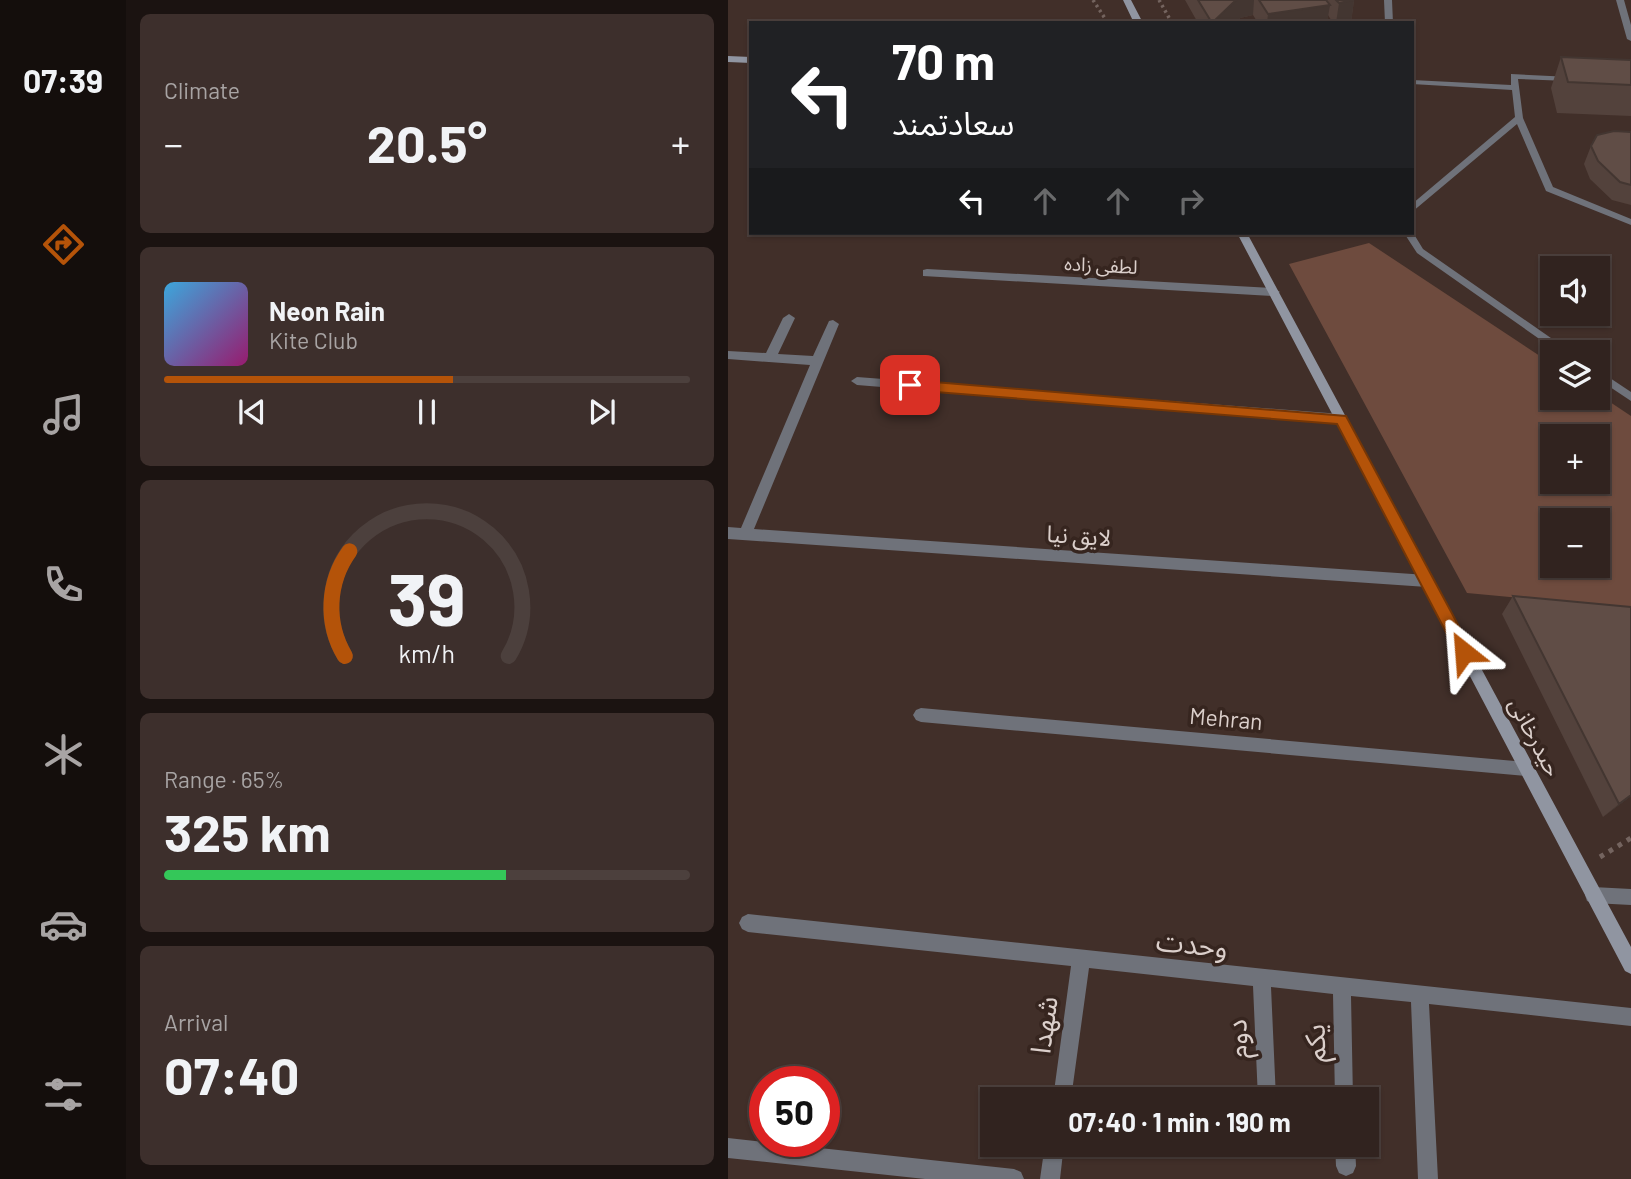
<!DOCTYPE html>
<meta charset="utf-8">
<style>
body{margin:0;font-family:Barlow,"Noto Sans Arabic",sans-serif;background:#3d2f2c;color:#f1f3f6;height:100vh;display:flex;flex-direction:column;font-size:26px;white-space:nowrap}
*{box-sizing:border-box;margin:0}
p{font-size:23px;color:#a8a4a4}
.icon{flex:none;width:38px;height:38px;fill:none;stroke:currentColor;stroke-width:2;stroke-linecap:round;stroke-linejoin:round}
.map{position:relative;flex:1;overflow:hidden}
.details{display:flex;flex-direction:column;gap:14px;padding:14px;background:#1b1311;width:602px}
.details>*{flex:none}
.top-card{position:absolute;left:21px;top:21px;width:665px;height:214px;border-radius:0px;box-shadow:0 2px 5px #0004,0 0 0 2px #4c403d;background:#202124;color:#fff;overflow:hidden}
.fabs{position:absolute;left:812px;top:256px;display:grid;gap:14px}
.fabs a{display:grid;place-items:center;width:70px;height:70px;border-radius:0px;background:#31231f;box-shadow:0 2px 5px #0004,0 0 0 2px #4c403d;font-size:35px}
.speed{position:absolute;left:21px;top:1066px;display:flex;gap:14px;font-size:35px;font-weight:700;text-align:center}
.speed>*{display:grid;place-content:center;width:91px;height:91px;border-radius:50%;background:#31231f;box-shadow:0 2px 5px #0004,0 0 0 2px #4c403d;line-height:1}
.speed .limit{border:10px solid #d22;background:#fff;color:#111}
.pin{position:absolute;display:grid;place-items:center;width:60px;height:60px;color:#fff;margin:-30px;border-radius:14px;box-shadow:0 4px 10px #0006}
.me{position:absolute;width:77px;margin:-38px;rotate:332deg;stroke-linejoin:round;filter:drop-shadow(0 0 5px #0008)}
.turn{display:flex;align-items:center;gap:24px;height:147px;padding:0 28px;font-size:32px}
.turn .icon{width:91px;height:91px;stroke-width:2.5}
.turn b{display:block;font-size:49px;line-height:60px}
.lanes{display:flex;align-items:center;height:66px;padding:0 28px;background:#0003;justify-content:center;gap:35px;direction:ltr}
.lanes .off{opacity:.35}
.big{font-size:52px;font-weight:700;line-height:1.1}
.details .card{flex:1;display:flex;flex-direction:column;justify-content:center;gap:10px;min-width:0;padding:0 24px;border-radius:10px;background:#3d2f2c}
.details .dial{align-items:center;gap:0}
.dial svg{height:182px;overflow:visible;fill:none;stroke:#4c403d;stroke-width:7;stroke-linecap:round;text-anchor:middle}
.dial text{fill:#f1f3f6;stroke:none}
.song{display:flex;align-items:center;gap:21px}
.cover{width:84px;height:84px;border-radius:10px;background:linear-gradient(135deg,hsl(200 70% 55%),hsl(320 70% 35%))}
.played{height:7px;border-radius:4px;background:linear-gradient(90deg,#b45309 55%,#4c403d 55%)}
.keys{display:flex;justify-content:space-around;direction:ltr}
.heat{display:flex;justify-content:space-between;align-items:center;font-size:38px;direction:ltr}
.charge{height:10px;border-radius:5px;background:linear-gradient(90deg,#34c759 65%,#4c403d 0)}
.trip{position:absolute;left:252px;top:1087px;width:399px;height:70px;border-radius:0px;background:#31231f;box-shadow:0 2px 5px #0004,0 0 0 2px #4c403d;font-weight:700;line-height:70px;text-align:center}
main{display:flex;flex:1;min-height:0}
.dock{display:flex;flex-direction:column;width:126px;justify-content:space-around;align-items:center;background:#140e0c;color:#a8a4a4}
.dock .icon{width:49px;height:49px}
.dock .selected{color:#b45309}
.dock b{font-size:32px;color:#f1f3f6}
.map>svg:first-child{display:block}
.green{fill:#6e4b3e;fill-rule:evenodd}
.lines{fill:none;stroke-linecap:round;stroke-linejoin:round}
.path-far1{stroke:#74645f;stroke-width:3.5;stroke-dasharray:2.5 3.5;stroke-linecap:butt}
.path{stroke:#74645f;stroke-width:5;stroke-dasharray:4.5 6;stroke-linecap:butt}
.lane{fill:#6f727a;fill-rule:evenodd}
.street{fill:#6f727a;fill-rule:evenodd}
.secondary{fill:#9095a1;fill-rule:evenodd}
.wall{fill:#53423c}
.shaded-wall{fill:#433631}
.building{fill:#604d46;stroke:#433631;stroke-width:2}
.route{fill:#b45309;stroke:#753606;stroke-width:2}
.labels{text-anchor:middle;stroke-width:7;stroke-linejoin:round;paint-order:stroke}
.far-street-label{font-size:19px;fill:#dbcfcb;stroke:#36251f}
.street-label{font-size:23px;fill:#dbcfcb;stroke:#36251f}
.near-street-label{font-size:28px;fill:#dbcfcb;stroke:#36251f}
</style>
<main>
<nav class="dock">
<b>07:39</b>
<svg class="icon selected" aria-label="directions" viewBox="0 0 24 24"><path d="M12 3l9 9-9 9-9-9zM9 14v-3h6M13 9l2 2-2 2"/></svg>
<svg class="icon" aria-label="music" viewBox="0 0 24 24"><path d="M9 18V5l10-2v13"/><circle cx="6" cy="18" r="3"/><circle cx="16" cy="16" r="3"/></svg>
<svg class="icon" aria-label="phone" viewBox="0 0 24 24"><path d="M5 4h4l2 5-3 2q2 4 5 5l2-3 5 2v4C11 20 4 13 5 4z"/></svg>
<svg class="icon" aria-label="climate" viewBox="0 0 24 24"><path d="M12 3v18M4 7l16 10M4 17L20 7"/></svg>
<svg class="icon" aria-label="car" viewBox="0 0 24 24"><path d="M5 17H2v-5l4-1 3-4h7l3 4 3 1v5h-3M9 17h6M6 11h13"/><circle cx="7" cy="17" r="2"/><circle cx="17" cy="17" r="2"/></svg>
<svg class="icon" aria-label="filters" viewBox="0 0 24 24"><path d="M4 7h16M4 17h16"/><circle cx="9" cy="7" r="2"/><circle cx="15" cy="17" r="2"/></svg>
</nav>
<section class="details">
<div class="card"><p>Climate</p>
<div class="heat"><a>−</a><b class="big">20.5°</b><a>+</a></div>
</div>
<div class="card">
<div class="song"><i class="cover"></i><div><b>Neon Rain</b><p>Kite Club</p></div></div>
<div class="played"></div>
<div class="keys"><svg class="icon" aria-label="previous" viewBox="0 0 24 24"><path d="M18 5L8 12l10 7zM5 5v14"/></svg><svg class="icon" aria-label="pause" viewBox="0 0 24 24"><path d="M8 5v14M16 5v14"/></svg><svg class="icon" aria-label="next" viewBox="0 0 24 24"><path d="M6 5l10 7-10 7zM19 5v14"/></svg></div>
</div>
<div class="card dial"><svg viewBox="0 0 100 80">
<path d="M14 69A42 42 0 1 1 86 69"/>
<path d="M14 69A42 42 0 0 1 16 23" stroke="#b45309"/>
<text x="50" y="56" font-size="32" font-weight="700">39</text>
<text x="50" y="72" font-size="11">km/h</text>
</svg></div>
<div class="card"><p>Range · 65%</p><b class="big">325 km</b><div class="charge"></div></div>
<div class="card"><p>Arrival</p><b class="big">07:40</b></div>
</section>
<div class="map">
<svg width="903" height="1179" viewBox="0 0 903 1179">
<rect width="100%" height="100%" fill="#412f29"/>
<path class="green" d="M641 243 824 364V397H870V394L903 416V608L739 593 561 264ZM824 436H870V481H824ZM824 520H870V565H824Z"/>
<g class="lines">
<path class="path-far1" d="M365 0 380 23
M431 0 444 23"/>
<path class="path" d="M872 857 903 838"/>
<path class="lane" d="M656 0H664L665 23H657Z
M888 0H896L903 25V41L899 39Z
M783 74 843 77V81H840L790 79 795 118 825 187 903 219V225L818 191 789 124 684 212V204L787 117 784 90 684 84V80L783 85Z
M684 231 695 249 843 352H830L689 253 676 233H684Z
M870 370 903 392V401L870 379Z"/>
<path class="street" d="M199 269 546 288 552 292 546 296 195 276V270Z
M61 314 67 318 50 354 85 356 101 321 105 320 111 324 26 529 699 575 704 577 706 581 704 585 699 587 0 539V527L13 528 82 365 0 359V351L38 353 55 318Z
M129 377 613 414 619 419 613 424 129 385 123 381Z
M193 708 798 762 804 764 806 769 804 774 798 776 193 722 188 720 185 715 188 710Z
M865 887 903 889V905L865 903 859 901 857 895 859 889Z
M20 914 903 1008V1026L701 1004 710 1179H690L683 1002 623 996 625 1099H607L605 994 543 987 548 1099H530L525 986 361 968 343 1099H325L343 966 20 932 14 929 11 923 14 917Z
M0 1138 286 1169 293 1172 296 1179H197L0 1158Z
M317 1144H336L332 1179H312Z
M607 1144H627L628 1166 625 1173 618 1176 611 1173 608 1166Z"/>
<path class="secondary" d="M395 0H403L415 23H406Z
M0 56 23 57V63L0 62Z
M509 233H519L903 947V974L897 971Z"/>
</g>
<path class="wall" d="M457 0H626L623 23H605L600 15 599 23H530L525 15 512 18 507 23H470Z
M833 57 903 60V116L829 113 823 88Z
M903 132V205L884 200 862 179 856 164 863 146Z
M785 596 903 796 875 817 774 614Z"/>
<path class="shaded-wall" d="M508 0H526L525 15 512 18 507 23H484Z
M626 0 623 23H608L611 3Z
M602 5 599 23H539L540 14Z
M903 795V796L875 817 891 804Z"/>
<path class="building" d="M470 0H508L484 23Z
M531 0H598L602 5 540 14Z
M608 0H626L611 3Z
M833 57 903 60V85L840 82Z
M886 131 903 132V185L892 182 870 161 863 146 869 135Z
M785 596 903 607V795L891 804Z"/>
<path class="route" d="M182 380 618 416 742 647V657H731L609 424 182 390 175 385Z"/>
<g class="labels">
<g class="far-street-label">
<text transform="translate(373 265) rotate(3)" y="7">لطفی زاده</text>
</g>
<g class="street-label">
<text transform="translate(351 536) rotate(4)" y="8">لایق نیا</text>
<text transform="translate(498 719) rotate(5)" y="8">Mehran</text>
<text transform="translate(807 737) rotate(62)" y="8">حیدرخانی</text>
</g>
<g class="near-street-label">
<text transform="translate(464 944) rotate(6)" y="10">وحدت</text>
<text transform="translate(316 1025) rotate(-82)" y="10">شهدا</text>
<text transform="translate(509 1039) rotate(-92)" y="10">دوم</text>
<text transform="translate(587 1043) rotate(-91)" y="10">یکم</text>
</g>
</g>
</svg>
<div class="fabs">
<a><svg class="icon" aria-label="sound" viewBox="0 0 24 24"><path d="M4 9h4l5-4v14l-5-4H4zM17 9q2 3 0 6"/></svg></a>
<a><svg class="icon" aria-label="layers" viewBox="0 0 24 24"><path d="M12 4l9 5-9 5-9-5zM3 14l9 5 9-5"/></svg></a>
<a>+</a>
<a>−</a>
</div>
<div class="speed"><div class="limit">50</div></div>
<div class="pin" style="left:182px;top:385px;background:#d93025"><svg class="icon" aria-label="arrive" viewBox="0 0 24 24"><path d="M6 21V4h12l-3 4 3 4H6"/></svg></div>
<svg class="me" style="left:736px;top:652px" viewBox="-20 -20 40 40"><path d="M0-17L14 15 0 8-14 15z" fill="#b45309" stroke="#fff" stroke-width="4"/></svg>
<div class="trip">07:40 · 1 min · 190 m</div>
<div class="top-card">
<div class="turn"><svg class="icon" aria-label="left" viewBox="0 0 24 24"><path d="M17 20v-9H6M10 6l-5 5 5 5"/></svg><div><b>70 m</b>سعادتمند</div></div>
<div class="lanes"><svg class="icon" aria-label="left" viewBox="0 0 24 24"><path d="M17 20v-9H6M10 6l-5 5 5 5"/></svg><svg class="icon off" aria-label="ahead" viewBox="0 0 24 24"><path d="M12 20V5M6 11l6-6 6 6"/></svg><svg class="icon off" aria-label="ahead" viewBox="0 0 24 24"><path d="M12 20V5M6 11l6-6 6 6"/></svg><svg class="icon off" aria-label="right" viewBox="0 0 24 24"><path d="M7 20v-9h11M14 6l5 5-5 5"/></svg></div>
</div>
</div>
</main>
